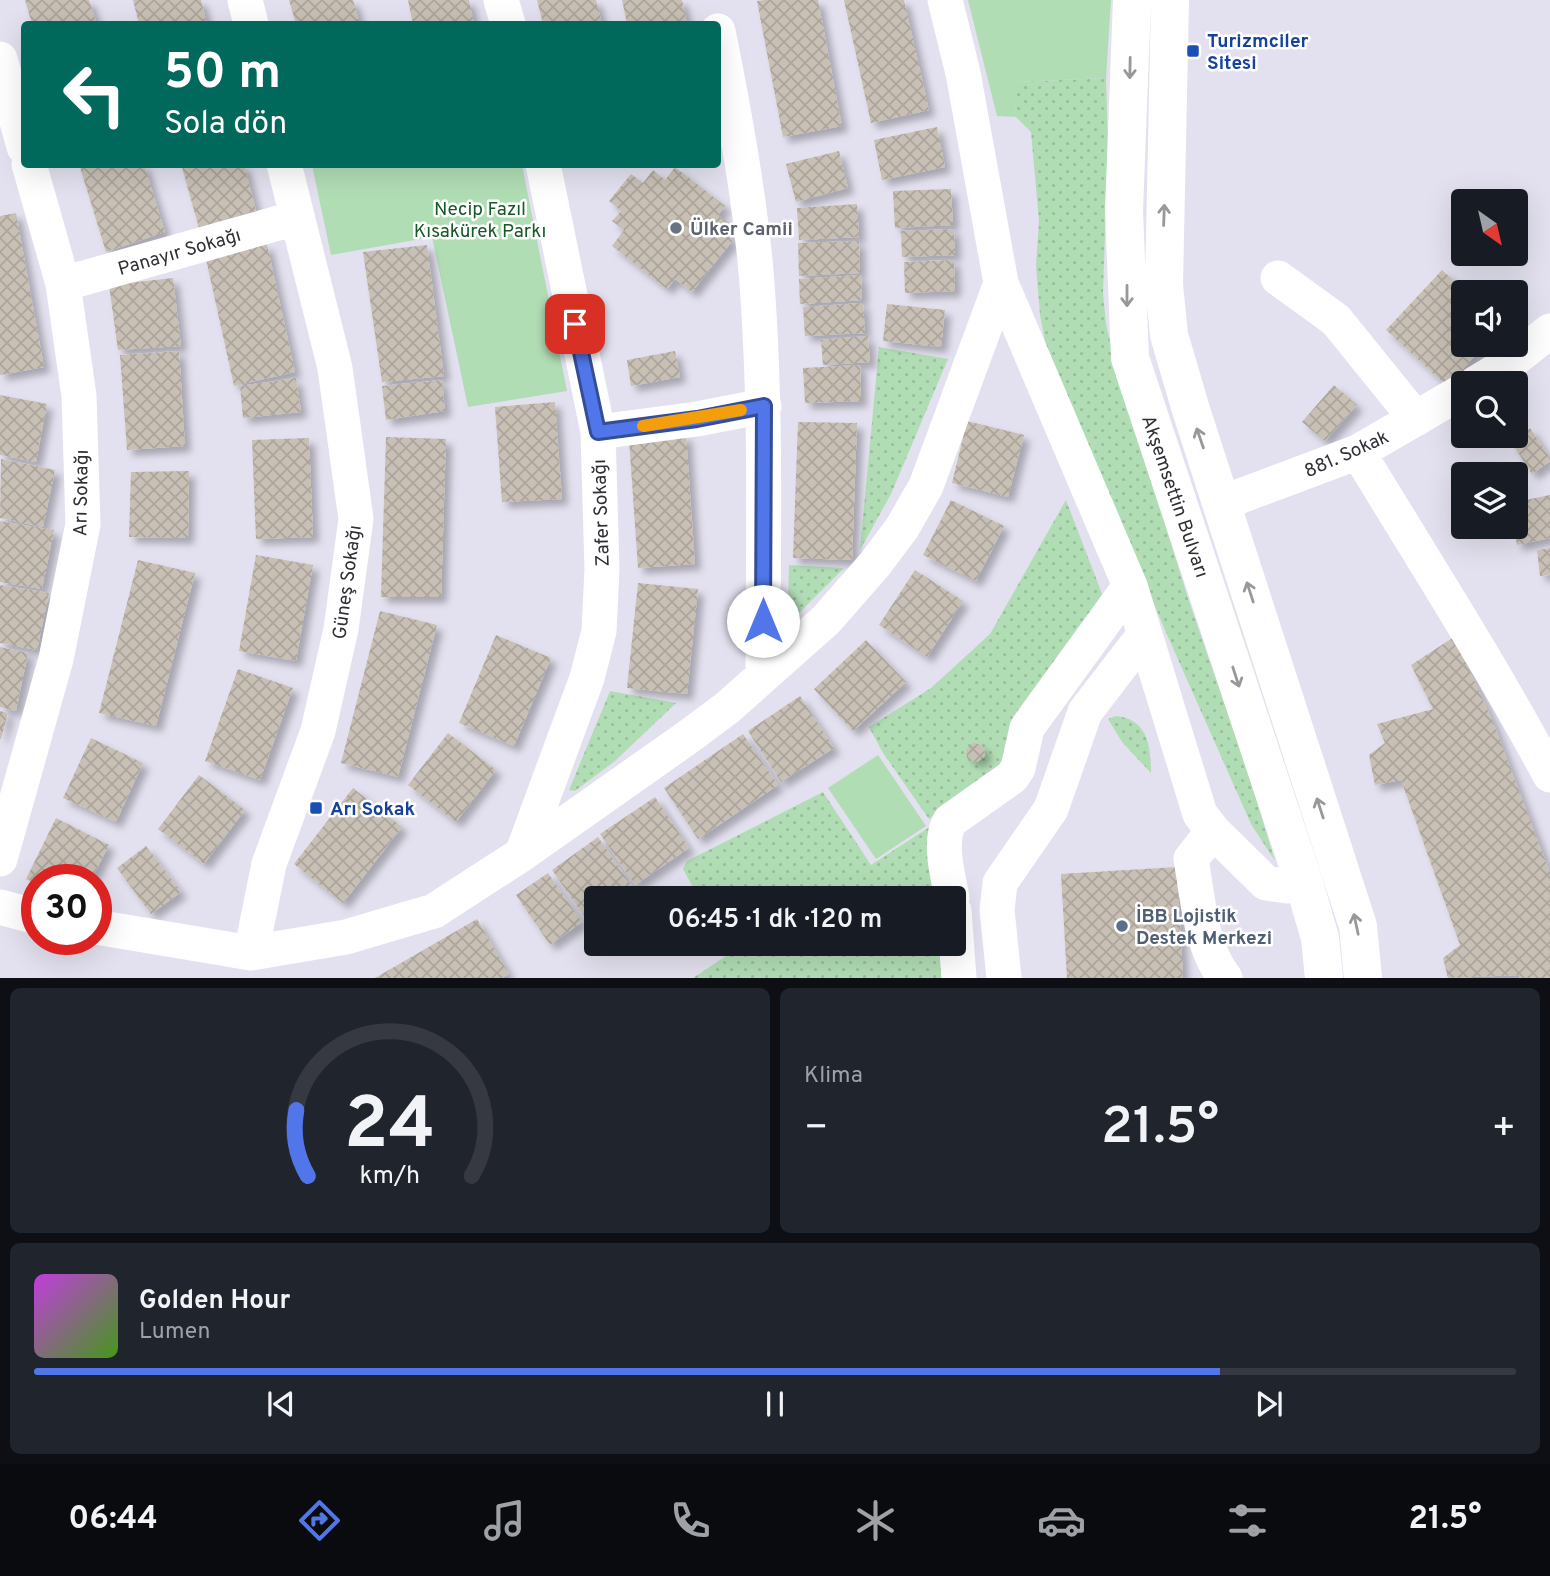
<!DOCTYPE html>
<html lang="tr">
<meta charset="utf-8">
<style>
body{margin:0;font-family:Overpass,sans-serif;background:#20242c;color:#f1f3f6;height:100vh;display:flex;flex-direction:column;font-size:26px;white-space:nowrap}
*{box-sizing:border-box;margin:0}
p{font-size:23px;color:#9ea1a6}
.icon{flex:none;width:38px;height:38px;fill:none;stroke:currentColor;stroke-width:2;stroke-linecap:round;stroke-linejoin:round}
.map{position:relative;height:978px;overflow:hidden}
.panel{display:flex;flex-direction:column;gap:10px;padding:10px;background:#0d0f14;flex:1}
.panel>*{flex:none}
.banner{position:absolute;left:21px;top:21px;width:700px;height:147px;border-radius:7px;box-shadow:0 7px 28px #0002;background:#00695c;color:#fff;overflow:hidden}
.needle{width:46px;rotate:146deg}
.tools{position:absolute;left:1451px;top:189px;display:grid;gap:14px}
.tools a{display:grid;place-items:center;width:77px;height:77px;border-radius:7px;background:#171b24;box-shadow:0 7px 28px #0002;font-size:35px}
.speed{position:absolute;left:21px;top:864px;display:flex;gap:14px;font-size:35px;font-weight:700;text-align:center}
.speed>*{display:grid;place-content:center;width:91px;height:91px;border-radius:50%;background:#171b24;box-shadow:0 7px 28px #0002;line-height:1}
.speed .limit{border:10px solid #d22;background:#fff;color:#111}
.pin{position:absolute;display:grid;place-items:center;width:60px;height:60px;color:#fff;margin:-30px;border-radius:14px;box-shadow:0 4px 10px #0006}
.me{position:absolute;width:77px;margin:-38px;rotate:0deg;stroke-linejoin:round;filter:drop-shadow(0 0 5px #0008)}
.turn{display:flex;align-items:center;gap:24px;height:147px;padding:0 28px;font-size:32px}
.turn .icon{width:91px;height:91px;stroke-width:2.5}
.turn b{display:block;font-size:49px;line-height:60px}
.big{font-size:52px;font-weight:600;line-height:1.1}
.panel .widget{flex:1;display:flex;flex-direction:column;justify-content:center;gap:10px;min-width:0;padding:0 24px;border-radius:10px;background:#20242c}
.panel .dial{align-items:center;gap:0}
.dial svg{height:182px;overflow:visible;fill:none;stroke:#363941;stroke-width:7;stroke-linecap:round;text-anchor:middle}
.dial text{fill:#f1f3f6;stroke:none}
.song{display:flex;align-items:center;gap:21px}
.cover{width:84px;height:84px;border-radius:10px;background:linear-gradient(135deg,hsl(290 70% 55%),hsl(100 70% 35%))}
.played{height:7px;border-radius:4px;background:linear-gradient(90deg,#5076ea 80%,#363941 80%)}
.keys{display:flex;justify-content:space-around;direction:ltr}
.heat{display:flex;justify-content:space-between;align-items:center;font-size:38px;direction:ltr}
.panel .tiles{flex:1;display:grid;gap:10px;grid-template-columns:1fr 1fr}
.widget:last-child{grid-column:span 2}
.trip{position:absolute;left:584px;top:886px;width:382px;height:70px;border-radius:7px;background:#171b24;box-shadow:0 7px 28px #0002;font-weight:600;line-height:70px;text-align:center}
.menu{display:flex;height:112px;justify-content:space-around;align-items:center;background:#090b0e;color:#9ea1a6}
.menu .icon{width:49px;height:49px}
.menu .active{color:#5076ea}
.menu b{font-size:32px;color:#f1f3f6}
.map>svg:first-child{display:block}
.grass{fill:url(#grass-dots)}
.park{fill:#b1ddb5}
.building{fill:url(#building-cross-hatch);filter:url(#shadow)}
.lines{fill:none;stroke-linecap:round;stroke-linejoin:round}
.minor{stroke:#fff;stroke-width:35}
.major{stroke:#fff;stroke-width:38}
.oneway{stroke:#98979a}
.route-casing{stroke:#344d98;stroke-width:18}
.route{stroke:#5076ea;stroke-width:12}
.slow{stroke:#f59e0b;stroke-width:12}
.transit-dot{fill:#1a4fb4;stroke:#fff;stroke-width:2.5}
.worship-dot{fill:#6b7280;stroke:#fff;stroke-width:2.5}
.service-dot{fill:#5c6f8a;stroke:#fff;stroke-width:2.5}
.labels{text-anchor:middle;stroke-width:5;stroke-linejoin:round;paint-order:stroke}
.transit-label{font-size:19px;font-weight:bold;fill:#164399;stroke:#fff;text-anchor:start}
.park-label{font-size:19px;fill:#175827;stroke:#fff}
.worship-label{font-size:19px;font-weight:bold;fill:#5b616d;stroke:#fff;text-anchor:start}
.street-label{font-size:19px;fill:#302f35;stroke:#fff}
.service-label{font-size:19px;font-weight:bold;fill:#4e5e75;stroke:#fff;text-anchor:start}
</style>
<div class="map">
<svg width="1550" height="978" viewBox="0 0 1550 978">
<defs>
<pattern id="grass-dots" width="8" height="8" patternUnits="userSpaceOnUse" patternTransform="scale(1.75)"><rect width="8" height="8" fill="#b1ddb5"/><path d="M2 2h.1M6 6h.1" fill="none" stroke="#99be9c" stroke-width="1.8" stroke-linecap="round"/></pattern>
<pattern id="building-cross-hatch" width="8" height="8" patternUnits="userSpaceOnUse" patternTransform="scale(1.75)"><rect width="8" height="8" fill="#c8c0b5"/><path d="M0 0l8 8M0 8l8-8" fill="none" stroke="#aca59c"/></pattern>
<filter id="shadow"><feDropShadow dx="6" dy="6" stdDeviation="3.5" flood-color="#0004"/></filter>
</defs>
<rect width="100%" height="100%" fill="#e3e1ef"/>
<path class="grass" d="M1106 78 1108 146 1103 293 1106 324 1117 370 1189 601 1247 769 1275 861 1251 824 1165 630 1047 352 1040 315 1036 265 1039 221 1031 132 1016 117 1014 82Z
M879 347 948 359 891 494 860 550Z
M1066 500 1104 599 1010 728 1002 764 929 819 883 753 869 727 931 688 990 634Z
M789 565 844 568 796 616 788 612Z
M610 691 676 703 615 761 575 791 569 790Z
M1116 716C1147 719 1151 745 1151 773L1122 742 1108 719Z
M823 792 871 865 931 826 935 898H699L683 869 687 861Z
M721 943H939L942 978H693L726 956Z"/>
<path class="park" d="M968 0H1111L1106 78 1015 82 1016 117 997 116Z
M312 165H522L567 391 468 407 432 237 331 255Z
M878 755 926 826 876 859 828 788Z"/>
<path class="building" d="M25 0H89L97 24H32Z
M133 0H201L207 24H139Z
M289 0H353L360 24H296Z
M408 0H469L474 24H413Z
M537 0H596L602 24H543Z
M622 0H682L687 24H627Z
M764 0H818L842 126 783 137 757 1Z
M844 0H904L929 110 871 123Z
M937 127 945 167 882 180 874 140Z
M839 151 848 188 796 202 786 164Z
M79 164H144L165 232 106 252Z
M181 164H244L256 210 199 228Z
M675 167 725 206 718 215 732 226 725 234 733 240 692 292 675 279 667 289 612 246 624 230 612 221 621 211 609 201 631 174 643 183 653 170 665 180Z
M951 189 953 225 895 228 893 191Z
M857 204 859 237 799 240 797 208Z
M16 213 44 367 0 375V216Z
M954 229 955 255 902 257 901 231Z
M859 241 860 273 799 276 798 243Z
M267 244 295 372 234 386 206 259Z
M427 245 444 376 382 382 363 252Z
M954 260 955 291 905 293 904 262Z
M1442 270 1466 292H1463V345H1485L1447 386 1386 330Z
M861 275 862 300 800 304 799 279Z
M173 278 181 346 118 350 109 285Z
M863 303 865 333 805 336 803 307Z
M887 304 945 310 941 347 883 341Z
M868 336 870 362 823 365 821 340Z
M179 351 185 446 127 450 120 355Z
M675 351 680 377 631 386 627 360Z
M860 365 861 401 805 403 803 368Z
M296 378 301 412 243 418 240 386Z
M442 380 445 411 386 420 382 386Z
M1334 385 1357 405 1325 441 1302 422Z
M0 395 47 404 36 462 0 455Z
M555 402 562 499 502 502 495 407Z
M967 421 1024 435 1008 497 952 483Z
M798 422 857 423 852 560 793 558Z
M1530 428 1550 458V461L1532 474 1511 442Z
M686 435 695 564 638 568 629 439Z
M386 437 446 439 441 597H381Z
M309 438 313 537 256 539 252 440Z
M1 459 55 470 43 527 0 518Z
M189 471 188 538 129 537 131 472Z
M1550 495V538L1517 545 1514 527H1516V502Z
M951 500 1004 526 976 581 923 555Z
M0 521 54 530 42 589 0 582Z
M1550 548V575L1540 576 1537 550Z
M256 555 313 565 296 661 239 651Z
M138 560 195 573 156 726 99 713Z
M915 570 963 601 927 657 879 625Z
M638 583 698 589 687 694 627 688Z
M0 585 49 593 37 650 0 643Z
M380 611 437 625 398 777 341 763Z
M496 635 551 658 514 746 459 723Z
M1454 637 1493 722 1550 873V978H1520L1519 975 1448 978 1443 958 1460 945 1401 780 1375 785 1369 755 1385 743 1377 724 1433 709 1411 665Z
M866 640 906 682 853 731 814 689Z
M0 647 28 653 16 711 0 707Z
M238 669 293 688 260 780 205 761Z
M800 696 834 748 781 782 748 731Z
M0 711 8 713 1 739H0Z
M448 733 496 770 456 822 408 785Z
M743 734 778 785 698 839 664 788Z
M91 738 143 763 116 822 63 798Z
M974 742 984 747 985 756 977 762 967 758 966 750Z
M199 775 245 810 204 864 158 829Z
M353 788 402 827 343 903 294 864Z
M655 797 689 848 635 885 600 834Z
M56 818 109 845 91 880H37V884L26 879Z
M598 837 632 886 615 898H597V911L586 919 552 870Z
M146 846 181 892 151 914 117 868Z
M1177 867 1183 978H1067L1061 874Z
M548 873 582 922 550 945 516 895Z
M477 919 509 974 502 978H375Z"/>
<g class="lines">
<path class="minor" d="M245 0 251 24
M501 0 508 24
M945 0 963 73 1001 283 1130 586 1200 814 1213 831 1266 883 1287 886 1304 883
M718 31C734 110 749 191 756 271 767 405 763 540 763 675
M0 59 24 147
M1278 278 1336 320 1416 419
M63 284 296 218
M1476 383 1508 364 1550 331
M598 432 697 419 764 406
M1358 452C1423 559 1491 665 1550 775
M1222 503 1358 452 1463 391
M1213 831 1191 859C1198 898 1200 946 1225 978
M522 854 587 678 599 631 602 569 598 432 543 164
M0 859 56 659 83 524 79 396 63 284 29 164
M952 898C948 875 938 842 950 821L1012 777 1018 768 1027 728 1130 586
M0 907 37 917
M954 911 959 978
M96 927 251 953 346 937 434 911 522 854 688 737 727 708 826 620 875 564 902 528 926 486 1001 283
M251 953 269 864 318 731 341 629 356 519 335 368 284 164
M1004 978 997 910 1000 883 1051 809 1085 712 1145 634"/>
<path class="major" d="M1132 0 1124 211 1130 358 1304 883 1320 938 1324 978
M1170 0 1164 285 1169 335 1191 410 1358 926 1363 978"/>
</g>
<defs><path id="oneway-shaft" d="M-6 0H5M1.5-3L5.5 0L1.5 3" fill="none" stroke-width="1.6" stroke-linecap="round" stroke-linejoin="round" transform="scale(1.75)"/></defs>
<g class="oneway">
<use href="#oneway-shaft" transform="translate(1130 68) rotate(91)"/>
<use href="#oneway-shaft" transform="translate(1164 215) rotate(-88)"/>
<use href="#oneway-shaft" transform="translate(1127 296) rotate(90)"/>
<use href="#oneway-shaft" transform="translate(1200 438) rotate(-109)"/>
<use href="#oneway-shaft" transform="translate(1250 592) rotate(-108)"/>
<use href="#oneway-shaft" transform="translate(1236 677) rotate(72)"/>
<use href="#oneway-shaft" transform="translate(1320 808) rotate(-108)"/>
<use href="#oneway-shaft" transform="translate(1356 924) rotate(-102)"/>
</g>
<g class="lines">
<g class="route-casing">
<path id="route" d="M575 324 598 432 697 419 764 406 763 621"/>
</g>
<use href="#route" class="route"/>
<path class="slow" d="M643 426 741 410"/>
</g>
<g class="transit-dot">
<rect x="1186" y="44" width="14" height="14" rx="3.5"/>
<rect x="309" y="801" width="14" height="14" rx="3.5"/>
</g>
<circle class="worship-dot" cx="676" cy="228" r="7"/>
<circle class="service-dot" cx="1122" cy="926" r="7"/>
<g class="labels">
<g class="transit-label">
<text x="1207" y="47">Turizmciler<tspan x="1207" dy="22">Sitesi</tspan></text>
<text x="330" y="815">Arı Sokak</text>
</g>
<g class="park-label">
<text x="480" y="215">Necip Fazıl<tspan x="480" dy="22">Kısakürek Parkı</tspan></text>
</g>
<g class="worship-label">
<text x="690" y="235">Ülker Camii</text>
</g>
<g class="street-label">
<text transform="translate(179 251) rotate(-16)" y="7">Panayır Sokağı</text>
<text transform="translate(1346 453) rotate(-24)" y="7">881. Sokak</text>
<text transform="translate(80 493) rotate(-89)" y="7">Arı Sokağı</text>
<text transform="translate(1176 496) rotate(71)" y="7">Akşemsettin Bulvarı</text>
<text transform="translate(600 513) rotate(-92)" y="7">Zafer Sokağı</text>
<text transform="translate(346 582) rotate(-82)" y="7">Güneş Sokağı</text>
</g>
<g class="service-label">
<text x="1136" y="922">İBB Lojistik<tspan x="1136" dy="22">Destek Merkezi</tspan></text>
</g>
</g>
</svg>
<div class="tools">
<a><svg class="needle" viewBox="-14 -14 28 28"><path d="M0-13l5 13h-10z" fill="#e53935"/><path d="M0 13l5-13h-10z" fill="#9ea1a6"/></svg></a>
<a><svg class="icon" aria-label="sound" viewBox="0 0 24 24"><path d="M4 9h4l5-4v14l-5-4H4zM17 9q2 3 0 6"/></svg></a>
<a><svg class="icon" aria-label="search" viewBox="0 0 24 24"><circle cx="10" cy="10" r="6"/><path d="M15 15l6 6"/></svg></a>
<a><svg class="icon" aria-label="layers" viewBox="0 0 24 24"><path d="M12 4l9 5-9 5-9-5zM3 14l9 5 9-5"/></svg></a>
</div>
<div class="speed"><div class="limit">30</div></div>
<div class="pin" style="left:575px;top:324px;background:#d93025"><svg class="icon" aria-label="arrive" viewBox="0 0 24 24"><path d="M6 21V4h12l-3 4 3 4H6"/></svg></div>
<svg class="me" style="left:763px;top:621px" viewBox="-20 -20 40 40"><circle r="19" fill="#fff"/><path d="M0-13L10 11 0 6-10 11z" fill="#5076ea"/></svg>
<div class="trip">06:45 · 1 dk · 120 m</div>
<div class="banner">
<div class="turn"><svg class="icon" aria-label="left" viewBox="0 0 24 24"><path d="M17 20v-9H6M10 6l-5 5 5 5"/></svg><div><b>50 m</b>Sola dön</div></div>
</div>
</div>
<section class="panel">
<div class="tiles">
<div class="widget dial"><svg viewBox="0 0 100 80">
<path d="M14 69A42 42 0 1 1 86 69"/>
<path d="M14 69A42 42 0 0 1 9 40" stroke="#5076ea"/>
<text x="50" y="56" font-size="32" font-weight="700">24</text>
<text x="50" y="72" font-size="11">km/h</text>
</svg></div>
<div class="widget"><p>Klima</p>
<div class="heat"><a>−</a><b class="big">21.5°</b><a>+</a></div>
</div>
<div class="widget">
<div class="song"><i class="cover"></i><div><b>Golden Hour</b><p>Lumen</p></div></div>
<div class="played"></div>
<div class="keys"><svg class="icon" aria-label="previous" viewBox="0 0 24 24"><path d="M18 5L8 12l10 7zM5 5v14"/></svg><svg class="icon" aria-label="pause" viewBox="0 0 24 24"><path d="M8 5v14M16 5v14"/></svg><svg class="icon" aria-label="next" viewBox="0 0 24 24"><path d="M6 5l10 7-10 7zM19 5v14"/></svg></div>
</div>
</div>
</section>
<nav class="menu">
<b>06:44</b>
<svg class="icon active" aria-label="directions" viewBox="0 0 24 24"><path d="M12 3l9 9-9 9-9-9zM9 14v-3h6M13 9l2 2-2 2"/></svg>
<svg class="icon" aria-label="music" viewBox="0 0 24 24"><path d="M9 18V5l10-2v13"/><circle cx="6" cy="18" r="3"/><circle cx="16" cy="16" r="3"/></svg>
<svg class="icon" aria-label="phone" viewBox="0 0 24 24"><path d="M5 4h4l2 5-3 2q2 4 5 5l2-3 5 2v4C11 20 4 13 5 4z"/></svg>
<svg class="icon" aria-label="climate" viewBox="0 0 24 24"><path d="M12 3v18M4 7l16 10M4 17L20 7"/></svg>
<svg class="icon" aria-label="car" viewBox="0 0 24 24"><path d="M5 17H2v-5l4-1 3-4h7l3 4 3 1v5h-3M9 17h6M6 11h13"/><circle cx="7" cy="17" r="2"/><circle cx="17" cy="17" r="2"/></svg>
<svg class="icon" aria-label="filters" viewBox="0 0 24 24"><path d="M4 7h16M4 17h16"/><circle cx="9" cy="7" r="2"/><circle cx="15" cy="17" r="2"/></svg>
<b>21.5°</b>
</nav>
